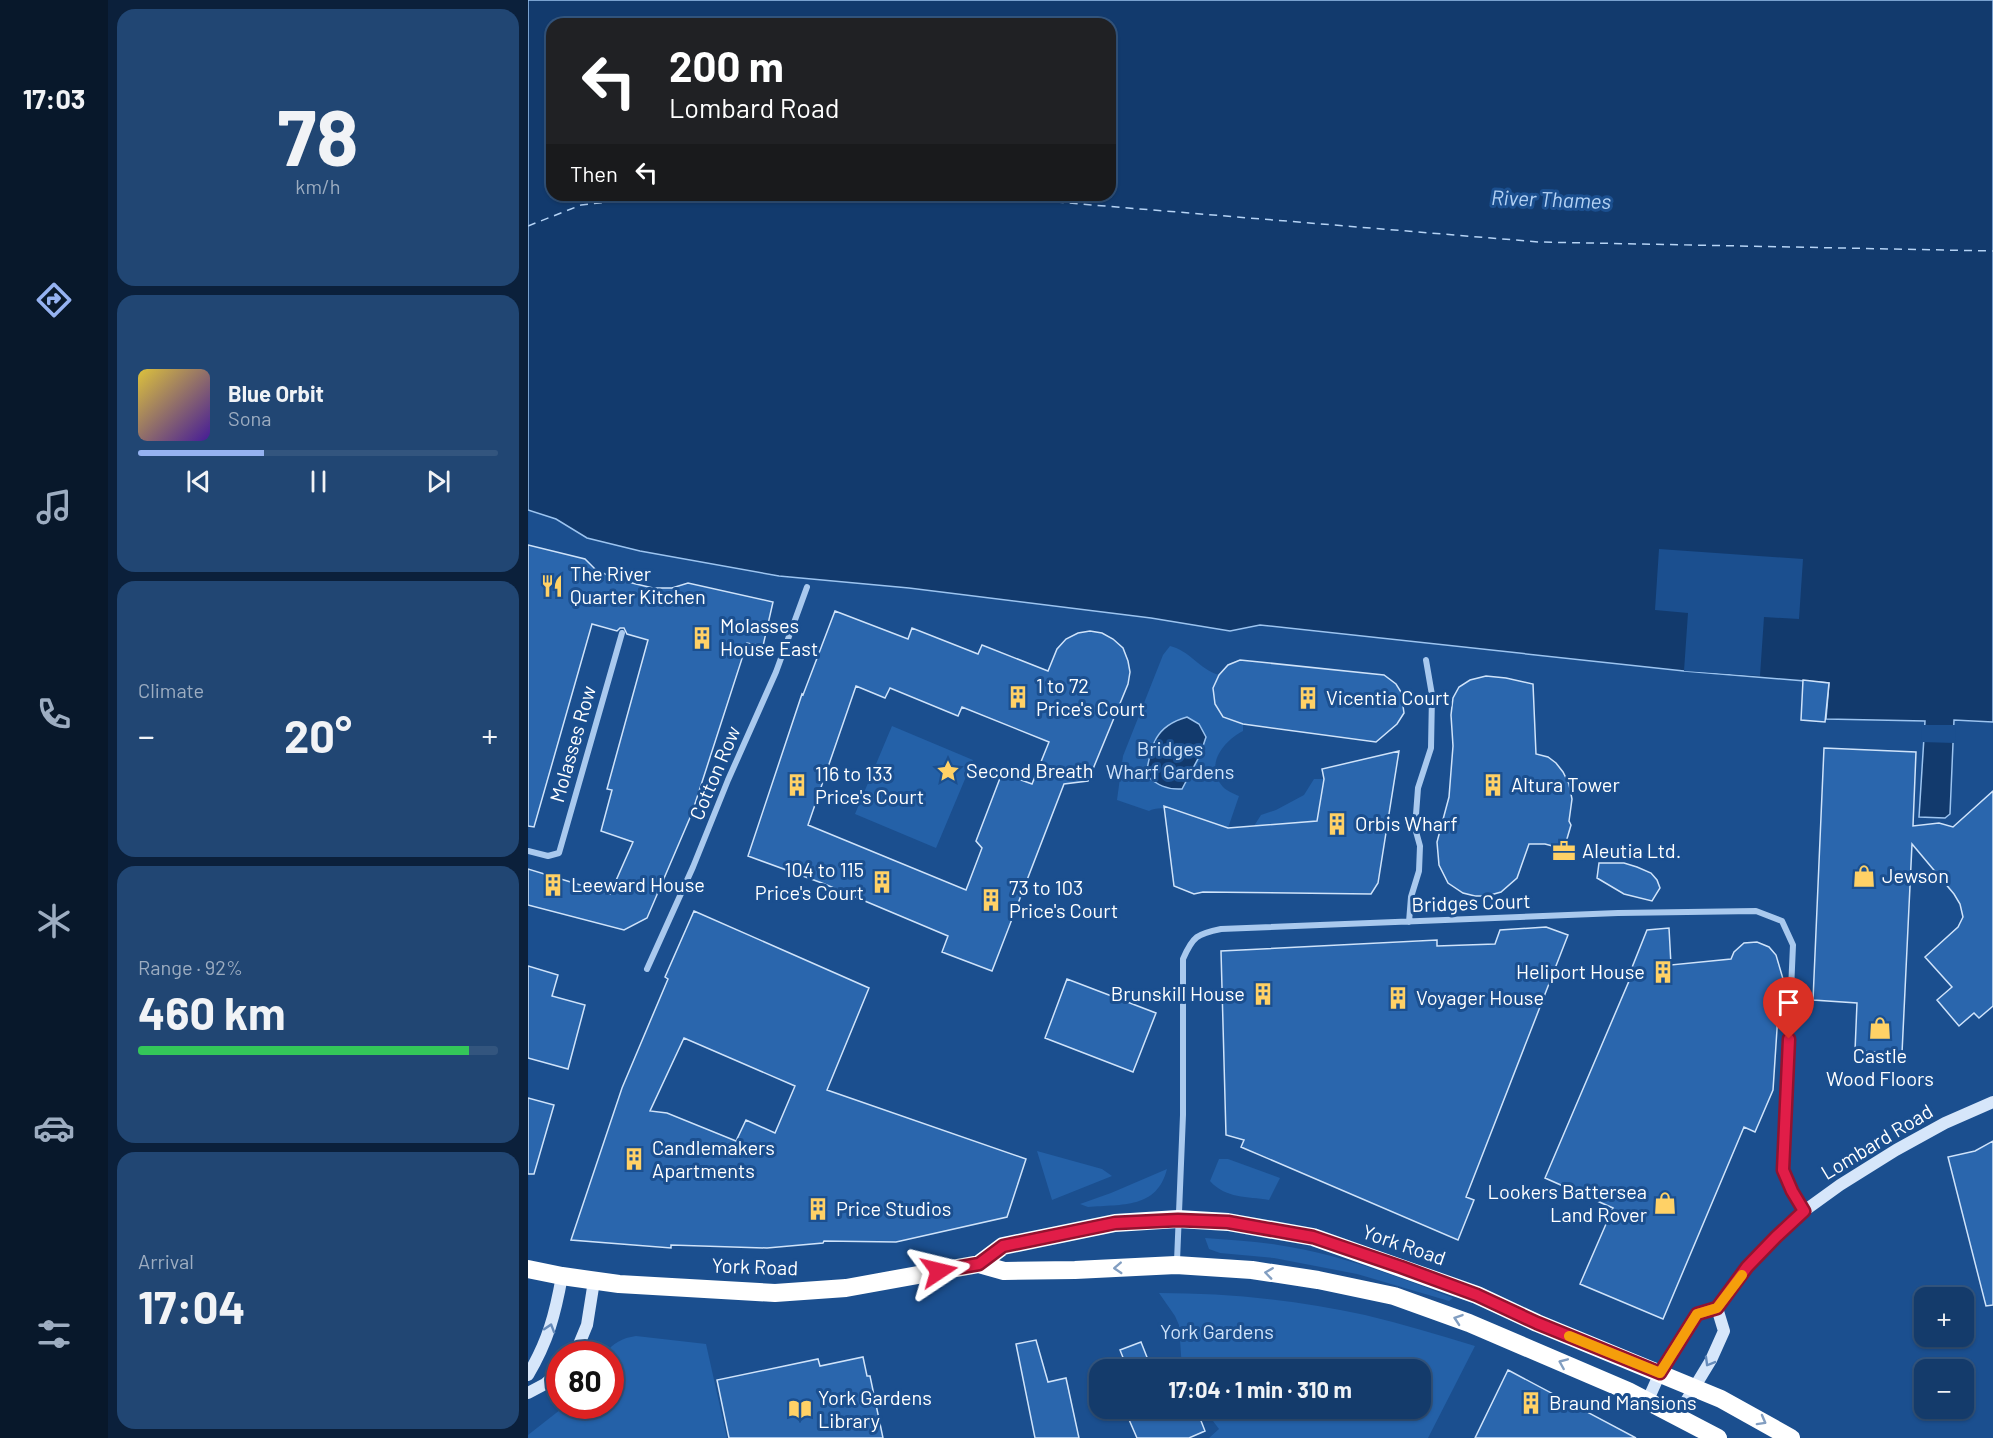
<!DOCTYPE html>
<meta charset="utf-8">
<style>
body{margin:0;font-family:Barlow,sans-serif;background:#214673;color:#f1f3f6;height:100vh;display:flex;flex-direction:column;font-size:22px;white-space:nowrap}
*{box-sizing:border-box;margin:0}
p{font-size:20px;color:#9dadc1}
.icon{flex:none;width:33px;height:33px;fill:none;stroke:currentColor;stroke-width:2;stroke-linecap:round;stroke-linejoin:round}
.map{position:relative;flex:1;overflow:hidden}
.drawer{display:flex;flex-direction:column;gap:9px;padding:9px;background:#0b203b;width:420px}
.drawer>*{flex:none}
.hud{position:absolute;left:18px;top:18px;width:570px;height:183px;border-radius:18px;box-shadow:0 2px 4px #0004,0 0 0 2px #33557e;background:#202124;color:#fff;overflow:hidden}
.controls{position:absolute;left:1386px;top:1287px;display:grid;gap:12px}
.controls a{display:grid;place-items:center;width:60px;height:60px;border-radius:12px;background:#143b6b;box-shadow:0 2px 4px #0004,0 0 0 2px #33557e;font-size:30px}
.speed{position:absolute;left:18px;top:1341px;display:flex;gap:12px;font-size:30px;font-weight:700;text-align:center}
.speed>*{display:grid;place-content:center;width:78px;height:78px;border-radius:50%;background:#143b6b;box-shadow:0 2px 4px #0004,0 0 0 2px #33557e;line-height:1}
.speed .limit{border:9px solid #d22;background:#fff;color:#111}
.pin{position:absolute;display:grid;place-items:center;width:51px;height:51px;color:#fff;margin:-62px -26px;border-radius:50% 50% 50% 0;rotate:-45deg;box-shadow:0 0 6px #0007}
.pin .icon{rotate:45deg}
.me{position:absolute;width:66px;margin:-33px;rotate:80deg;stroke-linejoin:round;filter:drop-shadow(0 0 4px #0008)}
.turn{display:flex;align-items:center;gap:21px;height:126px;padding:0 24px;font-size:27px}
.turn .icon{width:78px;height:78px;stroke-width:2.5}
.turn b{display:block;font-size:42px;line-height:51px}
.then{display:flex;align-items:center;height:57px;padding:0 24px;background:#0003;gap:12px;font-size:22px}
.big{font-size:45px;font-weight:700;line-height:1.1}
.drawer .card{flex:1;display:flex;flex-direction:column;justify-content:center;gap:9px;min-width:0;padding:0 21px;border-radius:18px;background:#214673}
.drawer .dial{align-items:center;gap:0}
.dial b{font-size:78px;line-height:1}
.song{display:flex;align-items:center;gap:18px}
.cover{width:72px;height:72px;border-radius:9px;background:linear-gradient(135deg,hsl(50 70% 55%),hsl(260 70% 35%))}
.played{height:6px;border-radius:3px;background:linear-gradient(90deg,#95b2f1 35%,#33557e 35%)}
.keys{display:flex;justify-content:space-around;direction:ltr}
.heat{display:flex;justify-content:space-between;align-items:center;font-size:33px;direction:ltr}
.charge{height:9px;border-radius:4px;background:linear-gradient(90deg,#34c759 92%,#33557e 0)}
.trip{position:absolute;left:561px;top:1359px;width:342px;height:60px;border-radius:18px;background:#143b6b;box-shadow:0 2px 4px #0004,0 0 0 2px #33557e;font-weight:700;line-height:60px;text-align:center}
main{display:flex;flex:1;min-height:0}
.tab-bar{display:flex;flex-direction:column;width:108px;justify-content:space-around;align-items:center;background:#08182b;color:#9dadc1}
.tab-bar .icon{width:42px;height:42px}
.tab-bar .active{color:#95b2f1}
.tab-bar b{font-size:27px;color:#f1f3f6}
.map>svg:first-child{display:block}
.green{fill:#2461a8}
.water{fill:#123a6d;stroke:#9cc4f0;stroke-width:1.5;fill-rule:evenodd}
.pier{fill:#1b4f8f}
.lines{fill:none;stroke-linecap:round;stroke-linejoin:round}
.ferry{stroke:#b5d3f5;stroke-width:1.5;stroke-dasharray:8 6;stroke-linecap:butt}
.building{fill:#2a66ad;stroke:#cfe3fa;stroke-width:1.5;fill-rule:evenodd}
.street{stroke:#a9c9ee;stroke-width:6}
.secondary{stroke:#d6e6fa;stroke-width:12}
.highway{stroke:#fff;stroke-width:18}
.oneway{stroke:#829ec1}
.oneway2{stroke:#668bba}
.route-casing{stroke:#92132f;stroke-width:15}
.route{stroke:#e11d48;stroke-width:10}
.slow{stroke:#f59e0b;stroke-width:10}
.labels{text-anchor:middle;stroke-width:6;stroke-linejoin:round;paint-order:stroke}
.poi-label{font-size:20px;fill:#fff;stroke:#1b4f8f;text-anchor:start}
.street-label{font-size:20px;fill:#fff;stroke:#1b4f8f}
.park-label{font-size:20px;fill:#cfe3fa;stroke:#1b4f8f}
.water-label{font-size:21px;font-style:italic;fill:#b5d3f5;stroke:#1b4f8f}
</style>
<main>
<nav class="tab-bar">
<b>17:03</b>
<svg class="icon active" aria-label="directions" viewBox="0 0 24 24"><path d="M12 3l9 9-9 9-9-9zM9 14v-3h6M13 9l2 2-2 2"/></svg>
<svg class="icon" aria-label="music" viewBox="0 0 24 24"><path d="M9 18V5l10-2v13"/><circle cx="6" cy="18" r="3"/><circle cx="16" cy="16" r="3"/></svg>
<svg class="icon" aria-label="phone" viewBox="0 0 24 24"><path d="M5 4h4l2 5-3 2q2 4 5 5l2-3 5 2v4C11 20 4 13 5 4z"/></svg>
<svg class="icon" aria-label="climate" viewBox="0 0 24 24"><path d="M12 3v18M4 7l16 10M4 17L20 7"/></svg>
<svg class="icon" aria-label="car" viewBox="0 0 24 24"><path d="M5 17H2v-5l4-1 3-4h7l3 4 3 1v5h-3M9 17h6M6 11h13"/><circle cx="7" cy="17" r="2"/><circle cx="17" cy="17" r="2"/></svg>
<svg class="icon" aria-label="filters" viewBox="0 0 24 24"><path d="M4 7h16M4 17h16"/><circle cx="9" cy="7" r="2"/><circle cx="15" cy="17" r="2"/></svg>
</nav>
<section class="drawer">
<div class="card dial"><b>78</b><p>km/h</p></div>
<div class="card">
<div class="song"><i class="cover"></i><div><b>Blue Orbit</b><p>Sona</p></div></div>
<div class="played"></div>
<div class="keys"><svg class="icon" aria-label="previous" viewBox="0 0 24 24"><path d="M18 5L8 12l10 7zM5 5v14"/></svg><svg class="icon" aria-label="pause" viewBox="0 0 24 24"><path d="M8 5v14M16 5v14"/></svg><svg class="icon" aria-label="next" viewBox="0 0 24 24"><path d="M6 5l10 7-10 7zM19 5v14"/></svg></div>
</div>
<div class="card"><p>Climate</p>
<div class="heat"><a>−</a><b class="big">20°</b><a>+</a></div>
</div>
<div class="card"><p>Range · 92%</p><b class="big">460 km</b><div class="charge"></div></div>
<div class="card"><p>Arrival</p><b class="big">17:04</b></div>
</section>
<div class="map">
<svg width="1465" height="1438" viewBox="0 0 1465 1438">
<rect width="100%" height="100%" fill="#1b4f8f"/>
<path class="green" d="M642 646C661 650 671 669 691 675L685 688 687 704 695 717 715 724V731C695 741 676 766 695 787 699 791 706 794 711 796L700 828C681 822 638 801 621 811L589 800 595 756 635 655Z
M364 726 445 760 408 848 327 814Z
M786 779H796L789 821 726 826 733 815 748 810 776 795Z
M509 1151 574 1169 584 1176 524 1200Z
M691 1159H700L752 1178 741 1200C719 1196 698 1199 682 1181Z
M639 1169C629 1209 594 1204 560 1207L552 1204 583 1193Z
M677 1238C701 1240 726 1241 750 1245 811 1254 868 1276 925 1298L921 1301 829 1274 746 1258 692 1253 681 1249Z
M631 1293C699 1293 770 1300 837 1315 874 1324 911 1335 947 1346L900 1438H681L691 1429 676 1409 892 1408V1370L654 1369 651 1325 647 1316Z
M108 1336 178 1344 199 1438H0V1435L37 1406H82V1354H77C85 1343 94 1338 108 1336Z"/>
<path class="water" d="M0 0H1465V722L1426 720 1422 814 1417 818 1391 817 1397 721 1298 719 1301 683 1156 671 732 625 702 631 623 618 381 588 251 576 112 551 59 538 28 519 0 510ZM24 24H582V195H24Z
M659 717 671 724 678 737 672 755 654 789C639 790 629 785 618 775 623 745 627 726 659 717Z"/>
<path class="pier" d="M1131 549 1275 559 1271 619 1236 617 1232 676 1156 671 1160 613 1127 610Z
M1394 725H1428L1427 743 1393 742Z"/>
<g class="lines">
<path class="ferry" d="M444 195 1011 242 1465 251
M0 226 53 205 142 195"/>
</g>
<path class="building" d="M0 545 57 559 67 569 85 578 108 584 125 588H144L160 583 245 602 235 646 219 643 164 813 119 918 96 930 0 905V869L82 894 105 842 73 831 84 790 79 789 120 640 99 634 96 628H92L89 631 64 624 6 827 0 826Z
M307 611 380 639 384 628 450 654 454 645 520 671 529 649 538 639 550 633 562 631 574 633 585 639 595 648 600 661 602 672 600 684 560 781 536 784 464 971 414 952 420 936 294 883 220 856 274 694 275 695ZM328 686 357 698 362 688 430 716 434 707 521 742 504 784 474 773 448 841 454 848 438 890 280 825Z
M712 660 856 675 868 684 873 692 876 713 869 724 848 742 715 724 695 717 687 704 685 688 691 675 700 665Z
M958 676 978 678 1005 684 1008 754 1020 757 1028 763 1035 772 1041 784 1044 799 1041 821 1043 825 1036 849 1017 844H1001L989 878 973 892 959 896H947L935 893 920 883 911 865 909 842 921 797 925 746 923 715 925 698 931 687 942 680Z
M1275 680 1301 683 1297 722 1273 720Z
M1296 748 1388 752 1385 826 1411 823 1425 827 1465 791V1006L1451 1018 1446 1013 1431 1026 1409 1000 1424 987 1397 957 1430 927 1435 917 1432 904 1426 894 1384 844 1374 1053 1327 1051 1329 1003 1285 1000Z
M871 751 850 883 843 894 675 892 666 894 646 886 636 806 700 828 789 821 796 779 794 769Z
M1071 863H1096L1109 867 1123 873 1129 880 1132 888 1124 901 1096 894 1069 878Z
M166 911 341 988 299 1090 498 1159 479 1217 368 1242 296 1241 295 1243 239 1248 143 1245V1248L43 1240 94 1088 140 979 137 977ZM156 1038 267 1086 247 1133 218 1120 208 1141 139 1113 122 1111Z
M1018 927 1040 935 938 1197 946 1200 930 1240 713 1147 716 1140 698 1135 693 951 909 940V946L967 944 972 930Z
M1141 928 1143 965 1203 959 1206 952 1216 943 1229 942 1241 947 1248 955 1258 989 1257 999H1251L1245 1090 1227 1132 1216 1127 1135 1319 1052 1284 1085 1208 1017 1178 1101 981 1099 980 1119 930Z
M0 966 30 975 24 996 57 1005 40 1069 0 1058Z
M539 979 628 1013 605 1072 517 1038Z
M0 1098 26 1105 6 1174H0Z
M1465 1141V1305L1458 1306 1420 1157 1447 1151Z
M508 1340 520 1382 538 1378 551 1438H507L488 1344Z
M613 1342 624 1370H600L592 1350Z
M335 1357 339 1376H342L355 1438H201L189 1380 290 1359 292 1366Z
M980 1370 1108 1438H947Z
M596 1408H668L677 1431 661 1438H609Z"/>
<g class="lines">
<path class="street" d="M0 851 20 856 31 853 94 633
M881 922 883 897 891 871 892 846 887 828 890 788 903 748 904 695 898 660
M119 969 165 867 200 780 248 672 279 587
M649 1261 655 1115V959C665 936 669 934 693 929L1090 913 1228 911 1254 921 1265 945 1255 1170 1264 1191 1276 1211"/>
<path class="secondary" d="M47 1354 59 1325 66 1281
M0 1375C20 1341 27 1315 34 1276
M0 1393 17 1384 32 1371
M1119 1402 1132 1373 1169 1314 1189 1308 1219 1267 1248 1237 1276 1211 1312 1185 1368 1150 1417 1123 1465 1102
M1149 1416 1183 1360 1196 1331 1189 1308"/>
<path class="highway" d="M451 1264 475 1246 587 1223 650 1219 700 1222 785 1237 949 1295 1009 1323 1193 1399 1263 1438
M0 1269 34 1276 91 1284 247 1293 318 1288 451 1264 476 1271 547 1270 648 1265 724 1270 790 1280 866 1296 941 1323 1100 1391 1190 1438"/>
</g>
<defs><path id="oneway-chevron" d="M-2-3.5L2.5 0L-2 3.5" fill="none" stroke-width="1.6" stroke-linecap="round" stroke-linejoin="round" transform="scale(1.5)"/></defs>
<g class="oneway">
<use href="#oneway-chevron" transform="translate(590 1268) rotate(177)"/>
<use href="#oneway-chevron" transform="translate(741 1273) rotate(-172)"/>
<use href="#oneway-chevron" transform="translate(930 1319) rotate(-161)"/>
<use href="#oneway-chevron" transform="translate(1035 1363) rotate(-157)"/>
<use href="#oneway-chevron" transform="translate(1234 1421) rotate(29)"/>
</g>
<g class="oneway2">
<use href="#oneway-chevron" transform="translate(22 1328) rotate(-73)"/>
<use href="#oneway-chevron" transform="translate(1181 1362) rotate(120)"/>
</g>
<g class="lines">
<g class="route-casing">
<path id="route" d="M411 1271 451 1264 475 1246 587 1223 650 1220 700 1222 785 1237 873 1267 949 1295 1009 1323 1132 1373 1169 1314 1189 1308 1219 1267 1248 1237 1276 1211 1264 1191 1255 1170 1261 1039"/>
</g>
<use href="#route" class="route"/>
<path class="slow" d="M1041 1336 1132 1373 1169 1314 1189 1308 1214 1275"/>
</g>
<defs>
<g id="restaurant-bare" transform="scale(1.8)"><path d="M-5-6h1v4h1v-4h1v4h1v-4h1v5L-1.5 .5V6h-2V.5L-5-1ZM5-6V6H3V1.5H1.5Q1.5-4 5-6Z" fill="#ffd166" stroke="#1b4f8f" stroke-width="2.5" paint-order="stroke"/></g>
<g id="building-bare" transform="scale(1.8)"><path d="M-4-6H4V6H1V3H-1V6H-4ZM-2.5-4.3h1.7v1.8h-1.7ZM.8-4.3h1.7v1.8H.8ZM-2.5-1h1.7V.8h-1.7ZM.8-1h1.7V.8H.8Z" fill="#ffd166" stroke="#1b4f8f" stroke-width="2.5" paint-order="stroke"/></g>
<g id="sight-bare" transform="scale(1.8)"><path d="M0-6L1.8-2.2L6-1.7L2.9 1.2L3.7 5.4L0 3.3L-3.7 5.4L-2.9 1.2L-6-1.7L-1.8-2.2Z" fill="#ffd166" stroke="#1b4f8f" stroke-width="2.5" paint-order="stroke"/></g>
<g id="office-bare" transform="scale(1.8)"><path d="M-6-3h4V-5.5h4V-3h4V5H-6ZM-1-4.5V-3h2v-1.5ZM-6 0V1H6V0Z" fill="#ffd166" stroke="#1b4f8f" stroke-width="2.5" paint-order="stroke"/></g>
<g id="shop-bare" transform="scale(1.8)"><path d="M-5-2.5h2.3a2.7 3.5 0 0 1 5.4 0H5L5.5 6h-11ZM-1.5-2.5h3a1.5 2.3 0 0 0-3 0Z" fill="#ffd166" stroke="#1b4f8f" stroke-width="2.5" paint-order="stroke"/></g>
<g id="library-bare" transform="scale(1.8)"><path d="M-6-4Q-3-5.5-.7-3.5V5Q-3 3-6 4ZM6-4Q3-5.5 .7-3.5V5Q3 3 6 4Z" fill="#ffd166" stroke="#1b4f8f" stroke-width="2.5" paint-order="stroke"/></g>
</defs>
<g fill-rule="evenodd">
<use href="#restaurant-bare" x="24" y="586"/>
<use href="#building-bare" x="174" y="638"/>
<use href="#building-bare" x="490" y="697"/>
<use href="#building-bare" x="780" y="698"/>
<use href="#sight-bare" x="420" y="771"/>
<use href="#building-bare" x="269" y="785"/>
<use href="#building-bare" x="965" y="785"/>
<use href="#building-bare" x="809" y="824"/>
<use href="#office-bare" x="1036" y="851"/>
<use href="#shop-bare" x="1336" y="876"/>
<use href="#building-bare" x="354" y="882"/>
<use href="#building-bare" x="25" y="885"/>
<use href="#building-bare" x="463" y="900"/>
<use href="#building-bare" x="1135" y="972"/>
<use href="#building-bare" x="735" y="994"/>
<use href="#building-bare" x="870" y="998"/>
<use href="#shop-bare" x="1352" y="1028"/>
<use href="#building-bare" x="106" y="1159"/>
<use href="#shop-bare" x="1137" y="1203"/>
<use href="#building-bare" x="290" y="1209"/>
<use href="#building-bare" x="1003" y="1403"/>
<use href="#library-bare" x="272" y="1409"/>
</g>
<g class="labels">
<g class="poi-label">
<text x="42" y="581">The River<tspan x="42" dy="23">Quarter Kitchen</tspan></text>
<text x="192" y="633">Molasses<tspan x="192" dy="23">House East</tspan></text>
<text x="508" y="693">1 to 72<tspan x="508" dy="23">Price's Court</tspan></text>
<text x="798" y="705">Vicentia Court</text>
<text x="438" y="778">Second Breath</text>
<text x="287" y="781">116 to 133<tspan x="287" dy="23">Price's Court</tspan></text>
<text x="983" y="792">Altura Tower</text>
<text x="827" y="831">Orbis Wharf</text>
<text x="1054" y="858">Aleutia Ltd.</text>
<text x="336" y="877" text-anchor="end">104 to 115<tspan x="336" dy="23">Price's Court</tspan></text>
<text x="1354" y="883">Jewson</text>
<text x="43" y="892">Leeward House</text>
<text x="481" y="895">73 to 103<tspan x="481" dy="23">Price's Court</tspan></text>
<text x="1117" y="979" text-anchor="end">Heliport House</text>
<text x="717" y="1001" text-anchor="end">Brunskill House</text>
<text x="888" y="1005">Voyager House</text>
<text x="1352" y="1063" text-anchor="middle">Castle<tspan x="1352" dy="23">Wood Floors</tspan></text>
<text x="124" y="1155">Candlemakers<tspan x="124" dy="23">Apartments</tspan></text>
<text x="1119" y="1199" text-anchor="end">Lookers Battersea<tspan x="1119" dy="23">Land Rover</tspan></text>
<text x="308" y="1216">Price Studios</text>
<text x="290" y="1405">York Gardens<tspan x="290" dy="23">Library</tspan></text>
<text x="1021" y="1410">Braund Mansions</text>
</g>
<g class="street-label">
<text transform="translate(45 744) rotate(-74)" y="7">Molasses Row</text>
<text transform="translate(187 773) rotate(-67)" y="7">Cotton Row</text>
<text transform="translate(943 903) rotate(-2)" y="7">Bridges Court</text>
<text transform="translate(1349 1142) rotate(-31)" y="7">Lombard Road</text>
<text transform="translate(876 1245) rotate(19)" y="7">York Road</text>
<text transform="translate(227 1267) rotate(2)" y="7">York Road</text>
</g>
<g class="park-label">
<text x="642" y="756">Bridges<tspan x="642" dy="23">Wharf Gardens</tspan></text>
<text x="689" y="1339">York Gardens</text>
</g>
<g class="water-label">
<text transform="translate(1023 200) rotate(2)" y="7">River Thames</text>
</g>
</g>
</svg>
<div class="controls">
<a>+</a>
<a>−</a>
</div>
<div class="speed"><div class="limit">80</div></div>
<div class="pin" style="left:1261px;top:1039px;background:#d93025"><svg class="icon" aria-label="arrive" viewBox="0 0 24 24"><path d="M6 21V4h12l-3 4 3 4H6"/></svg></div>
<svg class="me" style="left:411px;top:1271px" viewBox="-20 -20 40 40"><path d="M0-17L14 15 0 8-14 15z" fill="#e11d48" stroke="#fff" stroke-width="4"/></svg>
<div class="trip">17:04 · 1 min · 310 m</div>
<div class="hud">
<div class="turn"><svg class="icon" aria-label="left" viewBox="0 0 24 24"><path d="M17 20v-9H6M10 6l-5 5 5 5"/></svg><div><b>200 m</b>Lombard Road</div></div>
<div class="then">Then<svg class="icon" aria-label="left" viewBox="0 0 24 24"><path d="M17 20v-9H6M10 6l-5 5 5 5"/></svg></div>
</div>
</div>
</main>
